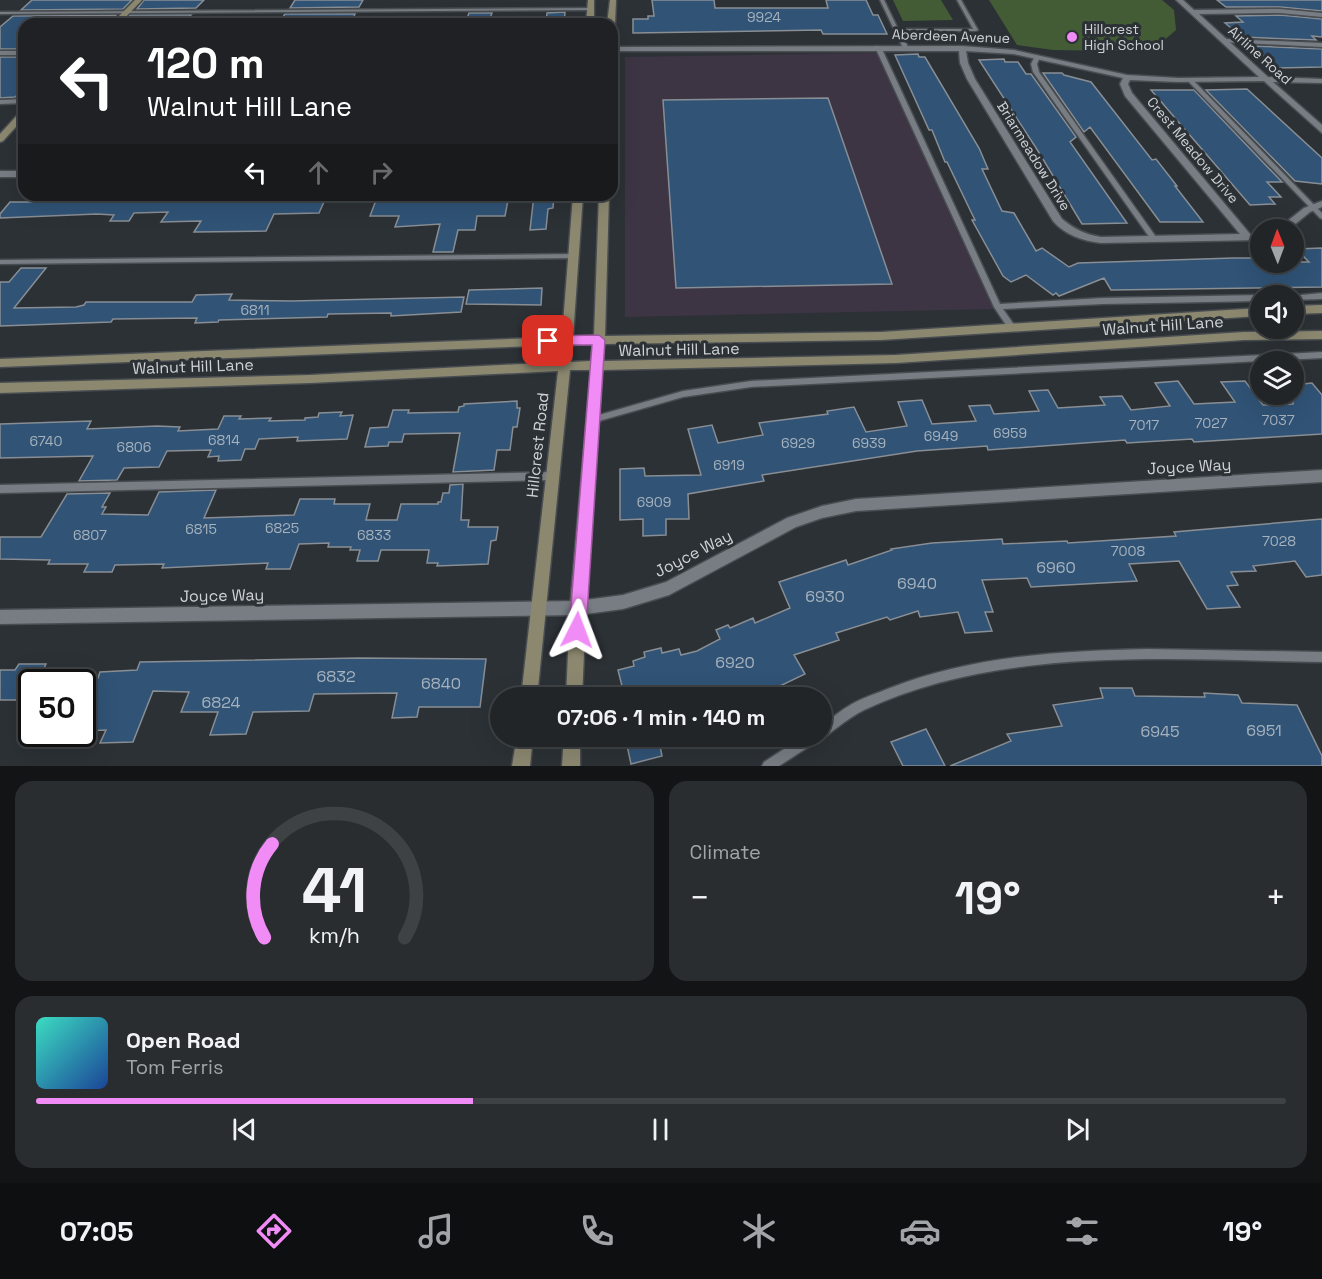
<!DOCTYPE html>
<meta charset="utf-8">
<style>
body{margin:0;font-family:"Space Grotesk",sans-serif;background:#292d30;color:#f1f3f6;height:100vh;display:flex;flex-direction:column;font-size:22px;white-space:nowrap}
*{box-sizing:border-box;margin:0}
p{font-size:20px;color:#a2a5a8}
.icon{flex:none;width:33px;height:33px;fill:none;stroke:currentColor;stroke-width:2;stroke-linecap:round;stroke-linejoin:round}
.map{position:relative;height:766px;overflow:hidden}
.side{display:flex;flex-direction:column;gap:15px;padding:15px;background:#121416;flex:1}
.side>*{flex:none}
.hud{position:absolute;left:18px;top:18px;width:600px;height:183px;border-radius:18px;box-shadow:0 6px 24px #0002,0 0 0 2px #3e4245;background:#202124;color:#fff;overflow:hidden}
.needle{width:39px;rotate:359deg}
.buttons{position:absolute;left:1250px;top:219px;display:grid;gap:12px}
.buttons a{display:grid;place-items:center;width:54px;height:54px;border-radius:50%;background:#212528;box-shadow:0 6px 24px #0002,0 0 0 2px #3e4245;font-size:30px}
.speed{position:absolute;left:18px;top:669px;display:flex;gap:12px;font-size:30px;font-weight:700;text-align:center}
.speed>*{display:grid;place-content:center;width:78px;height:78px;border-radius:50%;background:#212528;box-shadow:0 6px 24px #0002,0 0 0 2px #3e4245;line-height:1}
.speed .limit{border:3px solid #111;border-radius:9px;background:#fff;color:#111}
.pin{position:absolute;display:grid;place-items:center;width:51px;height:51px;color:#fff;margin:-26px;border-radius:12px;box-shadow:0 3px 9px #0006}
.me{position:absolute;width:66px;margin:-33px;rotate:3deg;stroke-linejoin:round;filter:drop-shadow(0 0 4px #0008)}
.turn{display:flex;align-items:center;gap:21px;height:126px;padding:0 30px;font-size:27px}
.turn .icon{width:78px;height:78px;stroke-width:2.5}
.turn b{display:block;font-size:42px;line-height:51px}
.lanes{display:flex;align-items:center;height:57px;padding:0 30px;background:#0003;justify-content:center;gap:30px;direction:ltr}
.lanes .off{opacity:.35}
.big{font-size:45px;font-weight:700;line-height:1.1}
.side .widget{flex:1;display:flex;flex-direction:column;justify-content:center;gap:9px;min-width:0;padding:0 21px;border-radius:18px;background:#292d30}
.side .dial{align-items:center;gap:0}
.dial svg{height:156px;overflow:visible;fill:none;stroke:#3e4245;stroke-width:7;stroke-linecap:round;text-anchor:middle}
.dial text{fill:#f1f3f6;stroke:none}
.song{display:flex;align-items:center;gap:18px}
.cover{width:72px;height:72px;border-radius:9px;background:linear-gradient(135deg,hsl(170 70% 55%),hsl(220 70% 35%))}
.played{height:6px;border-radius:3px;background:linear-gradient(90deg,#f18bf5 35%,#3e4245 35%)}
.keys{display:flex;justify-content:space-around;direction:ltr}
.heat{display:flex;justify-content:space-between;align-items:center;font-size:33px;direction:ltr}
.side .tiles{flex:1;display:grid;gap:15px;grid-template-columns:1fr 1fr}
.widget:last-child{grid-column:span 2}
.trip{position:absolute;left:490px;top:687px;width:342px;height:60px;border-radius:30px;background:#212528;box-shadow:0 6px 24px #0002,0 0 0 2px #3e4245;font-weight:700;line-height:60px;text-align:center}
.dock{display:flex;height:96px;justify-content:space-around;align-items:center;background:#0d0f10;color:#a2a5a8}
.dock .icon{width:42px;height:42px}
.dock .current{color:#f18bf5}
.dock b{font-size:27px;color:#f1f3f6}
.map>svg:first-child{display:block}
.industrial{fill:#3d3444}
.green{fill:#435c36}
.building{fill:#305376;stroke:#888e94;stroke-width:1.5}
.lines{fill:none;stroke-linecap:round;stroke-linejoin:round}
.lane-casing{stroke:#484d51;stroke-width:3}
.street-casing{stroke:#484d51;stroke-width:3}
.secondary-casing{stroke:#484d51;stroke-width:3}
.lane{fill:#777d83;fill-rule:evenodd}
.street{fill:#777d83;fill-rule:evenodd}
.secondary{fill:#8c8870;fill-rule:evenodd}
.route{fill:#f18bf5;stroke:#9d5a9f;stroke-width:1.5}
.poi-dot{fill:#f18bf5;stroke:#2c3136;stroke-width:2}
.labels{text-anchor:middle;stroke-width:6;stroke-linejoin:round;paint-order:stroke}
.number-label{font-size:14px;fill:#a6b2bd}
.far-poi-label{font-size:14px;fill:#ced2d5;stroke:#2c3136;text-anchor:start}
.far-street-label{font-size:14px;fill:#ced2d5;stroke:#2c3136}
.street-label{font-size:16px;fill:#ced2d5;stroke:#2c3136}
.near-number-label{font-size:16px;fill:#a6b2bd}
</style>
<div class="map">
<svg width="1322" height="766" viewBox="0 0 1322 766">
<rect width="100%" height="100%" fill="#2c3136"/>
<path class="industrial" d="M878 53 996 309 625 317V57Z"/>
<path class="green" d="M893 0H941L953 20 903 21Z
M989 0H1162L1174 10 1176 30 1161 43 1122 51 1053 50 1017 45Z"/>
<path class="building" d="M32 0H132L123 9 21 10Z
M144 0H204L196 8 137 9Z
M295 0H363L359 7 290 8Z
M652 0H714L715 8H828L826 0H866L873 15H878L887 34H823L821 30 633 33V19H648V16H654Z
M1217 0H1322V11L1280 7H1226Z
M565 12 564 24H546L547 13Z
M469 13H492L488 24H465Z
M285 14H355L350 24H278Z
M116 15 109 24H24V49H0V27L13 16Z
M130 15H191L182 24H122Z
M1280 15 1322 19V37L1312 36 1316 40 1242 37 1225 23 1243 22 1236 16Z
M1252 46 1322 49V67L1278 68Z
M918 54 919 57H925L979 148 988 169H982L1002 211 1014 213 1036 251 1042 248 1069 267 1078 263 1233 258H1260V262H1309L1296 249 1322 248V287L1111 290 1104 278 1059 296 1056 293 1053 295 1026 275 1011 282 1003 276 972 220H975L972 214 947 162H945L932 130H929L895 55Z
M0 57H24V89L15 97 0 98Z
M1004 59 1005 62H1018L1026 74H1031L1076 137 1070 142 1127 223 1082 224 1038 151 979 60Z
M1043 73H1062L1064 75 1091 82 1152 160 1156 159 1177 186H1175L1203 222H1160L1090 127 1084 132Z
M1247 89 1322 158V184L1295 181 1206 90Z
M1151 90H1194L1282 182H1267L1281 197H1269L1275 204 1250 205Z
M828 98 892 284 676 288 663 100Z
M178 195H327L319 213 274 214 266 231 194 232 201 221 161 222 168 212 134 213 129 221H110L114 215 97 214 0 218V214L10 202H31L39 198Z
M378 195H509L505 216H477L475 230H458L453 252H433L440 224 395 227 399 216H370Z
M534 195H554L553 208 548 209 546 229 530 230Z
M21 268H46L14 308 76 307 84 305 86 302H192L196 295 232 294 229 300 292 301 464 297 461 312 391 316V313L328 314 327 317 219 320 218 322 195 323 197 318 113 319 111 322 0 326V282H9Z
M542 288 541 305 466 304 469 290Z
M1178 381 1194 404 1235 402 1221 382 1245 381 1263 405 1293 404V385L1312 383 1322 395V434L1194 442 1192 439 1127 443 1125 440 988 450 987 446 917 451 762 475 764 481 688 494 689 519H666V535L643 536V519L620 520V469L644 468 645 476 701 475 688 429 712 425 718 443 763 435 759 423 828 414 827 411 854 407 866 432 907 426 898 402 922 400 932 424 976 421 969 406 990 405 994 414 1039 411 1029 391 1048 390 1058 408 1105 405 1100 397 1122 396 1131 410 1170 406 1155 383Z
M517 401V408H520L517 427H513L510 450H497L494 470 453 472 460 433 404 434 402 442H389L388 446 365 447 370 428 388 427 393 410H409L408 413 458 412 459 407 464 406V404Z
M342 412 340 416 353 415 347 439 297 441 298 437 259 439 255 449H245L241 460 218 461 219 456 208 457 211 450 167 451 159 467 124 468 117 480 79 481 93 456 0 458V424L91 421 87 429 157 426 180 427 178 431 218 429 224 416H241L239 419 271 418 269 421 305 420V418L318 417 319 413Z
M463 484 461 520H469L468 527H498L496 540 491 541 488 564 437 566 438 563H427L429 550H381L378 561H357L360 550H350L351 547H328L329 543 299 544 290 569H266L268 563 162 568 164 564 115 565 112 572H84L88 564H48L50 560 0 559V537H41L67 494 110 493 102 507H106L102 514 148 515 159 492 216 490 204 518 294 515 300 499H335L334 504H370L366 520H397L401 504H438V502H441L443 493H449L450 485Z
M1322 519V575L1306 577 1295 561 1253 566 1256 571 1231 572 1238 585 1227 586 1240 607 1207 609 1179 561 1129 564 1137 581 1031 587 1027 578 982 580 993 612H985L992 631 965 633 958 612 920 617 918 611 890 620 887 617 836 633 839 640 794 655 805 674 755 698H625L618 670 634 666 633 661 645 657 644 652 661 648 662 653 679 649 681 655 697 651 720 639 716 630 728 625 730 628 753 618 755 623 790 608 779 582 846 560 848 565 892 550 891 549 932 543 1002 539 1003 544 1067 541 1068 543 1176 536 1174 532Z
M359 658 486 659 480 707H419L417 717 392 718 397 693 314 694 309 711 253 712 246 734 210 735 218 712H181L189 692 153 691 133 742 100 743 106 730 82 731V678H98L100 672 137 670 140 662Z
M19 664H46L37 682H32L24 700H0V670H15Z
M1100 688H1132L1135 696 1205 697 1204 693 1238 695 1242 703 1297 705 1322 756V766H950L1011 741 1007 734 1062 726 1053 705 1103 698Z
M926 729 945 766H903L891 742Z
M625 736H658L662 756 631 764Z"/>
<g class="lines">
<g class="lane-casing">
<path id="lane" d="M880 0H884L898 29H973L957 0H961L978 30 976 31H900L908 47 903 48Z
M593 8V9L591 10 0 14V12Z
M1225 39 1322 43V47L1223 42V40Z
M876 46 881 47 1000 304 1103 298 1260 295V301L1103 304 1003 309 1017 329 1016 331H1010L994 307 875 47Z
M1035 56 1040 57 1037 64 1039 72 1156 237V241H1152L1033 72 1031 64Z
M1188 79H1192L1322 213V219L1320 218 1188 81Z
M24 99V103L0 104V100Z
M574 254H576L578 256 576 258 0 264V260Z
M1322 293V299L1293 300V296H1290Z
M1322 352V358L751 387 683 397 592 423 589 422 588 420 589 418 592 417 683 391 751 381Z
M553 472 556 473 558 476 556 479 553 480 0 493V485Z
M1147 649 1322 652V662C1173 660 1002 645 864 710 850 717 838 727 826 736L820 737 819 740 779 766H762L764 762 804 736H822V725C832 718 841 710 852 704 864 697 878 693 890 688 972 656 1060 651 1147 649Z"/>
</g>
<g class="street-casing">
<path id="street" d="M1176 0H1183L1194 10 1280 9 1322 13V17L1280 13 1199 14 1268 77 1322 79V83L1273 82 1322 125V133L1264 81 1178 82 1130 80 1128 84 1132 93 1250 234H1260V240L1101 243C1083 241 1065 235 1053 221L967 79 960 63 959 51H612V47L962 46 1014 50 1127 75 1178 78 1259 77ZM966 51 1014 54 1123 78 1120 84 1125 96 1240 234 1101 237C1086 235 1074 229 1062 219L975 79 968 63Z
M0 51H24V55H0Z
M0 171H24V177H0Z
M1322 201V207L1310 212 1288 230H1276L1304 208Z
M1322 470V482L856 511 822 518 796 527 669 595 623 609 578 615 0 624V610L578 601 623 595 666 582 787 518 822 506 856 499Z"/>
</g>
<g class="secondary-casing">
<path id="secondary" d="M135 0H142L119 24H111Z
M588 0H594V24H586Z
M610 0H616L615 24 612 26V24H607Z
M21 111H24V118L3 141 0 142V134Z
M573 195H583L573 337 594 336 599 195H609L605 336 881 332 1260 308V316L881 340 604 344 603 361 896 355 1244 332 1322 331V339L1244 340 896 363 602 370 586 608 582 698H566L570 608 591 370H570L537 698H521L558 371 310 383 0 393V383L310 375 559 362 561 345 0 367V359L562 337ZM593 344 591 361 571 362 572 345Z
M1322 305V313L1293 314V306Z
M517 736H533L530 766H512Z
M564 736H580V766H562Z"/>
</g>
<use href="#lane" class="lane"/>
<use href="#street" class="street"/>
<use href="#secondary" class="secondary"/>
</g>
<path class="route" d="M599 335 605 340 586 630 584 636 577 639 571 636 569 630 592 345H548L541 341 548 336Z"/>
<circle class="poi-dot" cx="1072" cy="37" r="6"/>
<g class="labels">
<g class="number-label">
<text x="764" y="22">9924</text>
<text x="255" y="315">6811</text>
<text x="1278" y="425">7037</text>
<text x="1211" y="428">7027</text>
<text x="1144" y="430">7017</text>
<text x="1010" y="438">6959</text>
<text x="941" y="441">6949</text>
<text x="224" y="445">6814</text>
<text x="46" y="446">6740</text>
<text x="798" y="448">6929</text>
<text x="869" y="448">6939</text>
<text x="134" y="452">6806</text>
<text x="729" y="470">6919</text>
<text x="654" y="507">6909</text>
<text x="282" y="533">6825</text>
<text x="201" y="534">6815</text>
<text x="90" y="540">6807</text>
<text x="374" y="540">6833</text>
<text x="1279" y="546">7028</text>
<text x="1128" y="556">7008</text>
</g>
<g class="far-poi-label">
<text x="1084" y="34">Hillcrest<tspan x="1084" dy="16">High School</tspan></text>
</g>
<g class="far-street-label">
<text transform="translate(951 36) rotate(2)" y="5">Aberdeen Avenue</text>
<text transform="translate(1260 55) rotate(42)" y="5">Airline Road</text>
<text transform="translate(1193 150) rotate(50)" y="5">Crest Meadow Drive</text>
<text transform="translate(1034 156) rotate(58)" y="5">Briarmeadow Drive</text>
</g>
<g class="street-label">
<text transform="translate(1163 325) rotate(-4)" y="6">Walnut Hill Lane</text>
<text transform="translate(679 349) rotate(-1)" y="6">Walnut Hill Lane</text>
<text transform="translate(193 366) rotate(-2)" y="6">Walnut Hill Lane</text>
<text transform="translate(537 445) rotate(-84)" y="6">Hillcrest Road</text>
<text transform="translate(1189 466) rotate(-3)" y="6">Joyce Way</text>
<text transform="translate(693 553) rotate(-27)" y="6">Joyce Way</text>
<text transform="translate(222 595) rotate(-1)" y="6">Joyce Way</text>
</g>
<g class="near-number-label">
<text x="1056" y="573">6960</text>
<text x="917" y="589">6940</text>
<text x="825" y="602">6930</text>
<text x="735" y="668">6920</text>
<text x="336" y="682">6832</text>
<text x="441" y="689">6840</text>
<text x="221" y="708">6824</text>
<text x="1264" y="736">6951</text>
<text x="1160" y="737">6945</text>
</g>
</g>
</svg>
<div class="buttons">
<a><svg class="needle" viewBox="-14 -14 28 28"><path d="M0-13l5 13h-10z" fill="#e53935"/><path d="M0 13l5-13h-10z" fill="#a2a5a8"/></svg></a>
<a><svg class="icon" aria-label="sound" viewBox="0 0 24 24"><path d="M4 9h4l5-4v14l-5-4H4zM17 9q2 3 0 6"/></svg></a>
<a><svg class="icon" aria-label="layers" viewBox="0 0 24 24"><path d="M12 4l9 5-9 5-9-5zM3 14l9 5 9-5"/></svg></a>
</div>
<div class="speed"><div class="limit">50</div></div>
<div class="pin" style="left:548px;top:341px;background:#d93025"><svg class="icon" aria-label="arrive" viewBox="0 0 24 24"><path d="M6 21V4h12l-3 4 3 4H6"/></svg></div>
<svg class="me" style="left:577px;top:630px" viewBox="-20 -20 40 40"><path d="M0-17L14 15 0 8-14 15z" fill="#f18bf5" stroke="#fff" stroke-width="4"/></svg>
<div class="trip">07:06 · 1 min · 140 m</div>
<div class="hud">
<div class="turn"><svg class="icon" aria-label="left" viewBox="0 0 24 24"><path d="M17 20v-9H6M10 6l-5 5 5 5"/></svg><div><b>120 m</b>Walnut Hill Lane</div></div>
<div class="lanes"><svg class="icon" aria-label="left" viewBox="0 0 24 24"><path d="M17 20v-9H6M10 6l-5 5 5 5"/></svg><svg class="icon off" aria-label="ahead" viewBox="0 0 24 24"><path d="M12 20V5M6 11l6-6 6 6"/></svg><svg class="icon off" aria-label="right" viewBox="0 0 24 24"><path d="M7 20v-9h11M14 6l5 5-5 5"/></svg></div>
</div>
</div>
<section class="side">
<div class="tiles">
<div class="widget dial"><svg viewBox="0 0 100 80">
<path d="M14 69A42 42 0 1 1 86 69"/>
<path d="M14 69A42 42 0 0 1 18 21" stroke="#f18bf5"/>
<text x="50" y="56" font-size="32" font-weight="700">41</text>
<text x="50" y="72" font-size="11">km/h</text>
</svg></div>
<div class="widget"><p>Climate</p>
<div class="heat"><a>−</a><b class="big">19°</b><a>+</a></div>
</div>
<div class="widget">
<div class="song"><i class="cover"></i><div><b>Open Road</b><p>Tom Ferris</p></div></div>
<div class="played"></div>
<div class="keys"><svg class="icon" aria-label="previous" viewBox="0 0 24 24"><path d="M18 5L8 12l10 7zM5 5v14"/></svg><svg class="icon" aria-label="pause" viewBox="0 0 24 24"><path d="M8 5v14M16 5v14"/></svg><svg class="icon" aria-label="next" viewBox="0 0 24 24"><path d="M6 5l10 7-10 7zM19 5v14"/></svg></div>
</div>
</div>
</section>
<nav class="dock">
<b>07:05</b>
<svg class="icon current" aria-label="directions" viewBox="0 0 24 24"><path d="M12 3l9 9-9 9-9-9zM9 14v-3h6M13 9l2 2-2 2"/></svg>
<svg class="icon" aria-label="music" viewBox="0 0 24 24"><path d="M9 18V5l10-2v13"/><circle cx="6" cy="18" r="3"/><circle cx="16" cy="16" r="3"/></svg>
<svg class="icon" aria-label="phone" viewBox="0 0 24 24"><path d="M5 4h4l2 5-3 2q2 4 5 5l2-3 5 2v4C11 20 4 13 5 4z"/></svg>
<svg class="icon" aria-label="climate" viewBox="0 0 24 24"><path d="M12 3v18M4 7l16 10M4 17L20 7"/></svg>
<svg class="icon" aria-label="car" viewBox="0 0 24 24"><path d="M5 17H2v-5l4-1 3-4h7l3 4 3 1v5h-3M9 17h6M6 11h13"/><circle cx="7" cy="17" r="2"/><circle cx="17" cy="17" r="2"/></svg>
<svg class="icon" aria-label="filters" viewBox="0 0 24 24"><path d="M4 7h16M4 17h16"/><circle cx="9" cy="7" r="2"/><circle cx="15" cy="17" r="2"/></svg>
<b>19°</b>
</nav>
